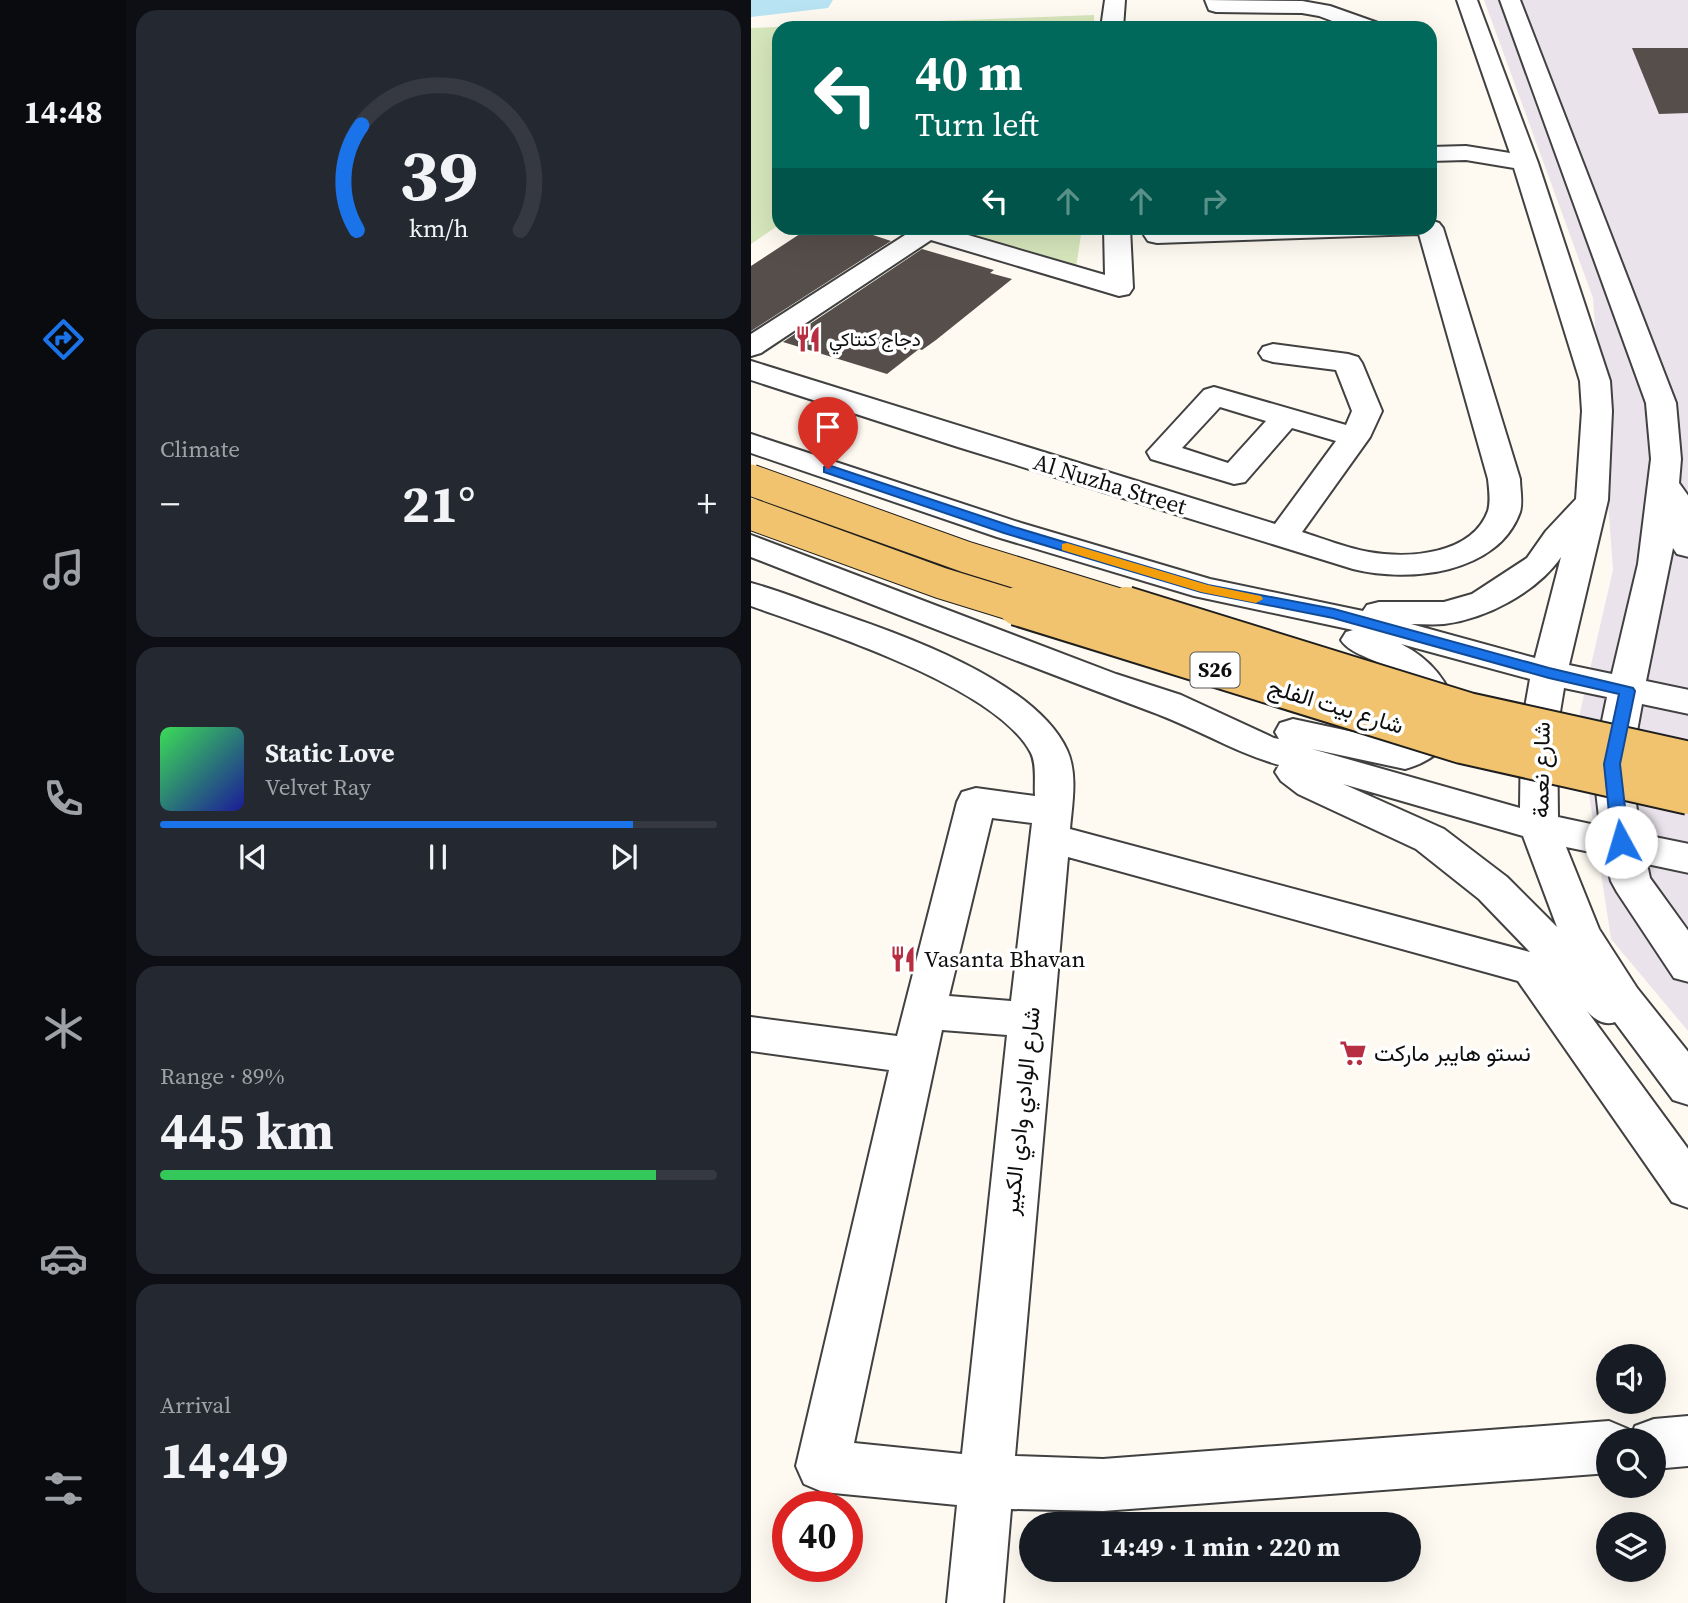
<!DOCTYPE html>
<meta charset="utf-8">
<style>
body{margin:0;font-family:"Source Serif 4",Vazirmatn,serif;background:#242831;color:#f1f3f6;height:100vh;display:flex;flex-direction:column;font-size:26px;white-space:nowrap}
*{box-sizing:border-box;margin:0}
p{font-size:23px;color:#9ea1a6}
.icon{flex:none;width:38px;height:38px;fill:none;stroke:currentColor;stroke-width:2;stroke-linecap:round;stroke-linejoin:round}
.map{position:relative;flex:1;overflow:hidden}
.panel{display:flex;flex-direction:column;gap:10px;padding:10px;background:#0d0f14;width:625px}
.panel>*{flex:none}
.hud{position:absolute;left:21px;top:21px;width:665px;height:214px;border-radius:21px;box-shadow:0 7px 28px #0002;background:#00695c;color:#fff;overflow:hidden}
.controls{position:absolute;left:845px;top:1344px;display:grid;gap:14px}
.controls a{display:grid;place-items:center;width:70px;height:70px;border-radius:50%;background:#171b24;box-shadow:0 7px 28px #0002;font-size:35px}
.speed{position:absolute;left:21px;top:1491px;display:flex;gap:14px;font-size:35px;font-weight:700;text-align:center}
.speed>*{display:grid;place-content:center;width:91px;height:91px;border-radius:50%;background:#171b24;box-shadow:0 7px 28px #0002;line-height:1}
.speed .limit{border:10px solid #d22;background:#fff;color:#111}
.pin{position:absolute;display:grid;place-items:center;width:60px;height:60px;color:#fff;margin:-72px -30px;border-radius:50% 50% 50% 0;rotate:-45deg;box-shadow:0 0 7px #0007}
.pin .icon{rotate:45deg}
.me{position:absolute;width:77px;margin:-38px;rotate:354deg;stroke-linejoin:round;filter:drop-shadow(0 0 5px #0008)}
.turn{display:flex;align-items:center;gap:24px;height:147px;padding:0 28px;font-size:32px}
.turn .icon{width:91px;height:91px;stroke-width:2.5}
.turn b{display:block;font-size:49px;line-height:60px}
.lanes{display:flex;align-items:center;height:66px;padding:0 28px;background:#0003;justify-content:center;gap:35px;direction:ltr}
.lanes .off{opacity:.35}
.big{font-size:52px;font-weight:700;line-height:1.1}
.panel .tile{flex:1;display:flex;flex-direction:column;justify-content:center;gap:10px;min-width:0;padding:0 24px;border-radius:21px;background:#242831}
.panel .dial{align-items:center;gap:0}
.dial svg{height:182px;overflow:visible;fill:none;stroke:#363941;stroke-width:7;stroke-linecap:round;text-anchor:middle}
.dial text{fill:#f1f3f6;stroke:none}
.song{display:flex;align-items:center;gap:21px}
.cover{width:84px;height:84px;border-radius:10px;background:linear-gradient(135deg,hsl(130 70% 55%),hsl(240 70% 35%))}
.played{height:7px;border-radius:4px;background:linear-gradient(90deg,#1a73e8 85%,#363941 85%)}
.keys{display:flex;justify-content:space-around;direction:ltr}
.heat{display:flex;justify-content:space-between;align-items:center;font-size:38px;direction:ltr}
.charge{height:10px;border-radius:5px;background:linear-gradient(90deg,#34c759 89%,#363941 0)}
.trip{position:absolute;left:268px;top:1512px;width:402px;height:70px;border-radius:35px;background:#171b24;box-shadow:0 7px 28px #0002;font-weight:700;line-height:70px;text-align:center}
main{display:flex;flex:1;min-height:0}
.tabs{display:flex;flex-direction:column;width:126px;justify-content:space-around;align-items:center;background:#090b0e;color:#9ea1a6}
.tabs .icon{width:49px;height:49px}
.tabs .selected{color:#1a73e8}
.tabs b{font-size:32px;color:#f1f3f6}
.map>svg:first-child{display:block}
.industrial{fill:#eae3ec}
.green{fill:#d7e7bc}
.lines{fill:none;stroke-linecap:round;stroke-linejoin:round}
.river{fill:#b8e3f3;fill-rule:evenodd}
.building{fill:#564e4b}
.minor-casing{stroke:#414141;stroke-width:4}
.minor{fill:#fff;fill-rule:evenodd}
.major-bridge-far1-casing{stroke:#1f1f1f;stroke-width:33;stroke-linecap:butt}
.major-bridge-casing{stroke:#1f1f1f;stroke-width:42;stroke-linecap:butt}
.major-bridge-far1{stroke:#f1c36e;stroke-width:31}
.major-bridge{stroke:#f1c36e;stroke-width:38}
.route{fill:#1a73e8;stroke:#114b97;stroke-width:2}
.slow{fill:#f59e0b}
.labels{text-anchor:middle;stroke-width:7;stroke-linejoin:round;paint-order:stroke}
.far-poi-label{font-size:19px;fill:#0e0e0e;stroke:#fff;text-anchor:start}
.shield{fill:#fff;stroke:#565656;stroke-width:2}
.shield-label{font-size:21px;font-weight:bold;fill:#0e0e0e}
.street-label{font-size:23px;fill:#0e0e0e;stroke:#fff}
.poi-label{font-size:23px;fill:#0e0e0e;stroke:#fff;text-anchor:start}
</style>
<main>
<nav class="tabs">
<b>14:48</b>
<svg class="icon selected" aria-label="directions" viewBox="0 0 24 24"><path d="M12 3l9 9-9 9-9-9zM9 14v-3h6M13 9l2 2-2 2"/></svg>
<svg class="icon" aria-label="music" viewBox="0 0 24 24"><path d="M9 18V5l10-2v13"/><circle cx="6" cy="18" r="3"/><circle cx="16" cy="16" r="3"/></svg>
<svg class="icon" aria-label="phone" viewBox="0 0 24 24"><path d="M5 4h4l2 5-3 2q2 4 5 5l2-3 5 2v4C11 20 4 13 5 4z"/></svg>
<svg class="icon" aria-label="climate" viewBox="0 0 24 24"><path d="M12 3v18M4 7l16 10M4 17L20 7"/></svg>
<svg class="icon" aria-label="car" viewBox="0 0 24 24"><path d="M5 17H2v-5l4-1 3-4h7l3 4 3 1v5h-3M9 17h6M6 11h13"/><circle cx="7" cy="17" r="2"/><circle cx="17" cy="17" r="2"/></svg>
<svg class="icon" aria-label="filters" viewBox="0 0 24 24"><path d="M4 7h16M4 17h16"/><circle cx="9" cy="7" r="2"/><circle cx="15" cy="17" r="2"/></svg>
</nav>
<section class="panel">
<div class="tile dial"><svg viewBox="0 0 100 80">
<path d="M14 69A42 42 0 1 1 86 69"/>
<path d="M14 69A42 42 0 0 1 16 23" stroke="#1a73e8"/>
<text x="50" y="56" font-size="32" font-weight="700">39</text>
<text x="50" y="72" font-size="11">km/h</text>
</svg></div>
<div class="tile"><p>Climate</p>
<div class="heat"><a>−</a><b class="big">21°</b><a>+</a></div>
</div>
<div class="tile">
<div class="song"><i class="cover"></i><div><b>Static Love</b><p>Velvet Ray</p></div></div>
<div class="played"></div>
<div class="keys"><svg class="icon" aria-label="previous" viewBox="0 0 24 24"><path d="M18 5L8 12l10 7zM5 5v14"/></svg><svg class="icon" aria-label="pause" viewBox="0 0 24 24"><path d="M8 5v14M16 5v14"/></svg><svg class="icon" aria-label="next" viewBox="0 0 24 24"><path d="M6 5l10 7-10 7zM19 5v14"/></svg></div>
</div>
<div class="tile"><p>Range · 89%</p><b class="big">445 km</b><div class="charge"></div></div>
<div class="tile"><p>Arrival</p><b class="big">14:49</b></div>
</section>
<div class="map">
<svg width="938" height="1603" viewBox="0 0 938 1603">
<rect width="100%" height="100%" fill="#fefaf1"/>
<path class="industrial" d="M733 0H937V1031L860 939 827 721 862 570 842 298Z"/>
<path class="green" d="M343 15V28H28V225L0 244V28Z
M185 228H331L325 268Z"/>
<g class="lines">
<path class="river" d="M0 0H82L77 8 0 17Z"/>
</g>
<path class="building" d="M881 48H937V113L908 114Z
M58 228H101L140 241 0 331V266Z
M171 249 243 270 239 273 261 279 185 340 171 350 168 349 136 374 32 342Z"/>
<g class="lines">
<g class="minor-casing">
<path id="minor" d="M354 0H374L372 28H350Z
M454 0 551 1 579 6 627 23 630 28H600L568 16 551 13 465 12 458 10Z
M706 0H726L787 163 859 381 861 411 857 500 818 665 861 674 887 564 900 459 895 403 749 0H769L925 403 930 459 928 483 938 497V557L926 554 922 548 895 681 938 690V714L891 704 880 764 889 834 938 844V873L896 864 899 878 938 932V982L923 978 866 892 860 881 854 855 815 847 848 929 886 988 938 1053V1105L922 1100 864 1022C853 1026 843 1019 836 1011L938 1150V1208L921 1202 767 981 317 857 264 1456 352 1459 858 1421 877 1429 880 1437 884 1426 903 1419 938 1416V1466L903 1469V1440H858V1473L352 1511 260 1509 252 1603H196L206 1505 72 1492 53 1484 45 1466 138 1070 0 1051V1017L146 1036 206 802 211 792 225 788 284 796C283 783 286 765 280 753 245 686 70 631 0 606V583C26 590 51 600 76 609 146 633 283 679 316 750 327 774 321 805 319 829L779 952 728 899 665 849 547 794 530 781 524 772 528 765C483 752 445 728 401 712 267 662 133 609 0 557V535L365 674 430 695 523 738 528 739 524 732 529 723 542 719 649 742C661 734 669 726 668 711 667 661 605 664 590 640L595 632 602 630 443 596 246 537 0 453V434L270 523 459 579 612 611 616 605 628 602H693L721 594 776 558 795 531 825 499 831 411 829 381 763 168 715 160 679 161V147L715 146 759 153ZM810 557 784 658 660 624C671 624 682 625 693 624 735 619 786 592 810 557ZM650 644 779 679 770 730 769 808 561 749 654 769C732 747 709 673 650 644ZM813 688 856 697 842 764 849 826 807 817 806 730ZM592 784 772 836 806 927 756 877 693 829ZM241 818 281 823 260 1001 198 996ZM191 1030 256 1035 211 1454 103 1443Z
M679 220 688 223 692 228 769 479C769 489 772 502 769 512 747 574 658 583 602 569L207 447 0 380V361L524 524 585 441 541 428 494 482 483 484 400 459 396 452 453 390 463 387 595 425 601 411 585 370 522 362 512 359 508 353 512 347 522 344 597 354 607 357 611 363 631 411 619 437 551 532C573 539 596 548 618 552 657 559 721 555 737 511 740 501 738 489 737 479L668 234 406 243 397 241 393 235V228H679ZM469 407 515 421 477 463 431 448Z
M165 228H193L354 275 353 228H379L382 288 378 294 368 296 180 240 10 353 0 356V334Z"/>
</g>
<use href="#minor" class="minor"/>
<g class="major-bridge-far1-casing">
<path id="major-bridge-far1" d="M0 480 215 557 381 608
M0 514 190 583 271 608"/>
</g>
<g class="major-bridge-casing">
<path id="major-bridge" d="M266 606 711 744 938 795
M375 606 717 712 938 761"/>
</g>
<use href="#major-bridge-far1" class="major-bridge-far1"/>
<use href="#major-bridge" class="major-bridge"/>
</g>
<path class="route" d="M77 465 263 527 457 585 583 609 798 668 882 688 884 691 869 764 878 842 870 848 861 842 853 764 868 694 798 678 582 618 450 592 253 533 73 472V467Z"/>
<path class="slow" d="M316 543 457 585 510 596 512 599 505 603 450 592 311 550V544Z"/>
<defs>
<g id="restaurant-bare" transform="scale(2.1)"><path d="M-5-6h1v4h1v-4h1v4h1v-4h1v5L-1.5 .5V6h-2V.5L-5-1ZM5-6V6H3V1.5H1.5Q1.5-4 5-6Z" fill="#b72e42" stroke="#fff" stroke-width="2.5" paint-order="stroke"/></g>
<g id="supermarket-bare" transform="scale(2.1)"><path d="M-6-5.5h2.5l.6 2H6L4.5 2H-2.5L-4.4-4H-6ZM-1.5 3.2a1.3 1.3 0 1 0 .1 0ZM3 3.2a1.3 1.3 0 1 0 .1 0Z" fill="#b72e42" stroke="#fff" stroke-width="2.5" paint-order="stroke"/></g>
</defs>
<g fill-rule="evenodd">
<use href="#restaurant-bare" x="57" y="339"/>
<use href="#restaurant-bare" x="152" y="959"/>
<use href="#supermarket-bare" x="602" y="1053"/>
</g>
<g class="labels">
<g class="far-poi-label">
<text x="78" y="346">دجاج كنتاكي</text>
</g>
<rect class="shield" x="439.5" y="652.5" width="49" height="35" rx="5"/>
<g class="shield-label">
<text x="464" y="677">S26</text>
</g>
<g class="street-label">
<text transform="translate(359 484) rotate(17)" y="8">Al Nuzha Street</text>
<text transform="translate(585 706) rotate(17)" y="8">شارع بيت الفلج</text>
<text transform="translate(790 770) rotate(-89)" y="8">شارع نعمة</text>
<text transform="translate(270 1111) rotate(-84)" y="8">شارع الوادي وادي الكبير</text>
</g>
<g class="poi-label">
<text x="173" y="967">Vasanta Bhavan</text>
<text x="623" y="1061">نستو هايبر ماركت</text>
</g>
</g>
</svg>
<div class="controls">
<a><svg class="icon" aria-label="sound" viewBox="0 0 24 24"><path d="M4 9h4l5-4v14l-5-4H4zM17 9q2 3 0 6"/></svg></a>
<a><svg class="icon" aria-label="search" viewBox="0 0 24 24"><circle cx="10" cy="10" r="6"/><path d="M15 15l6 6"/></svg></a>
<a><svg class="icon" aria-label="layers" viewBox="0 0 24 24"><path d="M12 4l9 5-9 5-9-5zM3 14l9 5 9-5"/></svg></a>
</div>
<div class="speed"><div class="limit">40</div></div>
<div class="pin" style="left:77px;top:469px;background:#d93025"><svg class="icon" aria-label="arrive" viewBox="0 0 24 24"><path d="M6 21V4h12l-3 4 3 4H6"/></svg></div>
<svg class="me" style="left:870px;top:842px" viewBox="-20 -20 40 40"><circle r="19" fill="#fff"/><path d="M0-13L10 11 0 6-10 11z" fill="#1a73e8"/></svg>
<div class="trip">14:49 · 1 min · 220 m</div>
<div class="hud">
<div class="turn"><svg class="icon" aria-label="left" viewBox="0 0 24 24"><path d="M17 20v-9H6M10 6l-5 5 5 5"/></svg><div><b>40 m</b>Turn left</div></div>
<div class="lanes"><svg class="icon" aria-label="left" viewBox="0 0 24 24"><path d="M17 20v-9H6M10 6l-5 5 5 5"/></svg><svg class="icon off" aria-label="ahead" viewBox="0 0 24 24"><path d="M12 20V5M6 11l6-6 6 6"/></svg><svg class="icon off" aria-label="ahead" viewBox="0 0 24 24"><path d="M12 20V5M6 11l6-6 6 6"/></svg><svg class="icon off" aria-label="right" viewBox="0 0 24 24"><path d="M7 20v-9h11M14 6l5 5-5 5"/></svg></div>
</div>
</div>
</main>
